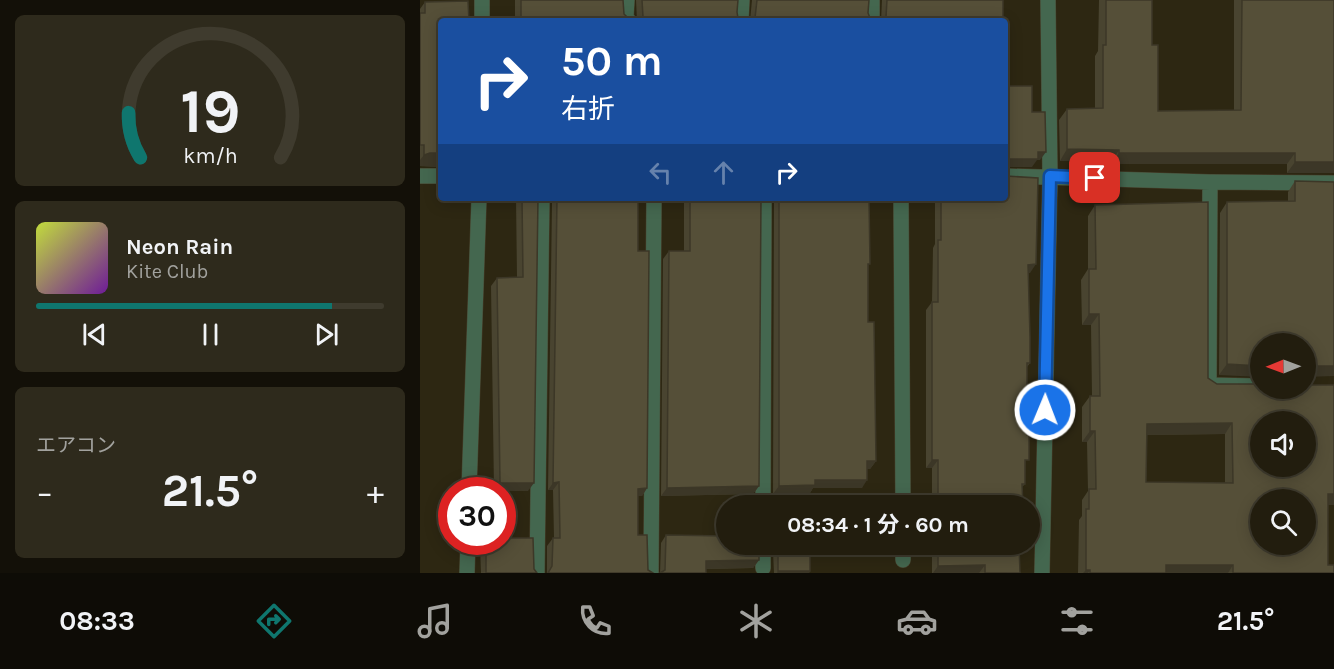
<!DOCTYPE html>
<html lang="ja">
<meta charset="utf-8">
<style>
body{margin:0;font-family:Karla,"Noto Sans JP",sans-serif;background:#2e2a1c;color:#f1f3f6;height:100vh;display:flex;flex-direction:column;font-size:22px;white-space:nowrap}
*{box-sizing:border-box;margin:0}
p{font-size:20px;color:#a2a29e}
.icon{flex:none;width:33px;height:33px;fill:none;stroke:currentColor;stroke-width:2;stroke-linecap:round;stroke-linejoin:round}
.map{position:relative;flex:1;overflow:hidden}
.drawer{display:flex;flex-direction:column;gap:15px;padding:15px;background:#131008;width:420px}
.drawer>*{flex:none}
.hud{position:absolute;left:18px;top:18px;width:570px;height:183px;border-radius:6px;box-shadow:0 3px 15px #0003,0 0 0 2px #3f3b2e;background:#1a4fa0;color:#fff;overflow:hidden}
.needle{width:39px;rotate:269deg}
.buttons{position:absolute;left:830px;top:333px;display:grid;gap:12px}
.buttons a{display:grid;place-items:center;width:66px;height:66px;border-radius:50%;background:#221d0e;box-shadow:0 3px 15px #0003,0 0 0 2px #3f3b2e;font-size:30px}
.speed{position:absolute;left:18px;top:477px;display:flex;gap:12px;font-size:30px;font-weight:700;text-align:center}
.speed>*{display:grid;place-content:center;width:78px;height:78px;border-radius:50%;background:#221d0e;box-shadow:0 3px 15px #0003,0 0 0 2px #3f3b2e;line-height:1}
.speed .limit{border:9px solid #d22;background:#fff;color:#111}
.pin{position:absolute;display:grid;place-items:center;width:51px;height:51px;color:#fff;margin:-26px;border-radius:12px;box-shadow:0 3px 9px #0006}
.me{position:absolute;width:66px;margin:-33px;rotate:1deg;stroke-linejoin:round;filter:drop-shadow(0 0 4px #0008)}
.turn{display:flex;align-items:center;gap:21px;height:126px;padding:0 24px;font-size:27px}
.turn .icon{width:78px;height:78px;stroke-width:2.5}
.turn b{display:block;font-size:42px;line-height:51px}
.lanes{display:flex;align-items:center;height:57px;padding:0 24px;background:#0003;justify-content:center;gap:30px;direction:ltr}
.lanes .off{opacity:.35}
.big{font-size:45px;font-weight:700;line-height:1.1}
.drawer .widget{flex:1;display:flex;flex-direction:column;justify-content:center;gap:9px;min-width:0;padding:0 21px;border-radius:9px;background:#2e2a1c}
.drawer .dial{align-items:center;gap:0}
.dial svg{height:156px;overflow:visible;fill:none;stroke:#3f3b2e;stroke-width:7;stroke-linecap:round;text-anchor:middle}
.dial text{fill:#f1f3f6;stroke:none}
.song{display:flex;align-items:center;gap:18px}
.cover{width:72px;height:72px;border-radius:9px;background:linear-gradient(135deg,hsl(70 70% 55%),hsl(280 70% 35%))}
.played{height:6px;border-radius:3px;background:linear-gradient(90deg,#0f766e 85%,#3f3b2e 85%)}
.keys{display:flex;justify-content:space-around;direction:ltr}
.heat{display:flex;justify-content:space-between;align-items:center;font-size:33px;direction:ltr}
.trip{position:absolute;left:296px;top:495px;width:324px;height:60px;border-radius:30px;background:#221d0e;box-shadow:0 3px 15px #0003,0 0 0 2px #3f3b2e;font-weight:700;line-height:60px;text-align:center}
.dock{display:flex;height:96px;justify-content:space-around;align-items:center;background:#0e0c06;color:#a2a29e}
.dock .icon{width:42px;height:42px}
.dock .on{color:#0f766e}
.dock b{font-size:27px;color:#f1f3f6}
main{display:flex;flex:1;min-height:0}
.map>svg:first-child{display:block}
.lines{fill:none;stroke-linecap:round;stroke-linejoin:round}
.minor-casing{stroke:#49432f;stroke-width:16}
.minor{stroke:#44674f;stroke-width:15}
.wall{fill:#494430;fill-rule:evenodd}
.shaded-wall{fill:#3c3727}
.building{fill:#554f38;stroke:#3c3727;stroke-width:1.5;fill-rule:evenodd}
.route-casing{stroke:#114b97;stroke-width:15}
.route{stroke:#1a73e8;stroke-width:10}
</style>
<main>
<section class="drawer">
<div class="widget dial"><svg viewBox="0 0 100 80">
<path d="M14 69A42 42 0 1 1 86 69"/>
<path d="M14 69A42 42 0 0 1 8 46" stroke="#0f766e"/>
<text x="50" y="56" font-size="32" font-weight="700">19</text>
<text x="50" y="72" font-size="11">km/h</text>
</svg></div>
<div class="widget">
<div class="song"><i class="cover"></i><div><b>Neon Rain</b><p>Kite Club</p></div></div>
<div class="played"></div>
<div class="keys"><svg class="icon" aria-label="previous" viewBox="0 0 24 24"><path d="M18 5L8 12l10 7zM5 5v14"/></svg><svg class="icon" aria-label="pause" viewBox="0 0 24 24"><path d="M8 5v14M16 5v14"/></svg><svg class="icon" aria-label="next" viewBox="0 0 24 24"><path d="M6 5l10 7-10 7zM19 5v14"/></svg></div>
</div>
<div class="widget"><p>エアコン</p>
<div class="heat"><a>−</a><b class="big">21.5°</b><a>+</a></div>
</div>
</section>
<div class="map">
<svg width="914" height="573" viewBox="0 0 914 573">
<rect width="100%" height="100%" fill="#2d2712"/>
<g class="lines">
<g class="minor-casing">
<path id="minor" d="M207 0 206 17 209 21
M62 21V0
M321 21 322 0
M452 21V0
M0 176H21
M585 176 790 182 914 183
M790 182 789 385 840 386
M481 198 483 506
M49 490 59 198
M343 506 344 198
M483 544V560
M343 568V544
M47 573 48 542
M117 573 122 198
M231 573 234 198
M622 573 630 176 628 0"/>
</g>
<use href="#minor" class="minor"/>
</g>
<path class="wall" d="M95 0H203L204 14 211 21H95Z
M216 0H318L317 12 318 18 323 21H217Z
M332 0H449L448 13 450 18 455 21H330Z
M462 0H583V21H461Z
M679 0H732V45L738 111 814 110V0H914V173H867V164H692V161H640L639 120 647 109 675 108V56L678 51Z
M5 2 21 167 0 166V9Z
M875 181 885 344 799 375 800 213 807 202 868 201V192Z
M96 198H118L108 491 74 490 71 286 77 278H97Z
M135 198H218V251L227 488 222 496H218V535L228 570 233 573H127V546L133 538H134L133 490H128L132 203Z
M267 198H341L339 486 333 494 241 496 243 259 249 251H264V202Z
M354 198H449L448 322 456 461 450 469H447L442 488H393L390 493 353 494Z
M515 198H585L610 273H608L610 363 607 367 605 484 602 487 603 506H512V468H506V310L512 302 513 248 515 244Z
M675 205 788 378 797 384H840L887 383 892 385H914V505H908V565L914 573H658L659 520 662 516V500L668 491 667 442H662V407L670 396H672L671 325H662L661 280 668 269V216ZM805 434V483L726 482 727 435Z
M246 535 339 560 333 568 286 569 240 573 241 543Z
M63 542H82L117 573H61L60 546Z
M512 544H601L599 547 600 573H512Z
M358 545 390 571 389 573H354L353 552Z"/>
<path class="shaded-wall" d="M647 149 699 150 692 161H640Z
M618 152H626L620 160H617L612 167H585V161L587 159Z
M10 153H21V167L0 166V160L4 155Z
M699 153H875L867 164H692Z
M875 162H914V173H867Z
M616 264 610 273H602L608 265Z
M669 314H679L671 325H662Z
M807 364 840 366V377L799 375Z
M888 366H914V376L885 377V369Z
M812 423 805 434 719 435 727 424Z
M670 431H675L667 442H662Z
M512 460H518L512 468H506Z
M447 461H456L450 469H441Z
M395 480H447L442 488H393L390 493 353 494 359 486Z
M139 482 133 490H128L133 483Z
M80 483H114L108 491 74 490Z
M339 486 333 494 241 496 247 488Z
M227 488 222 496H212L218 489Z
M908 494H914V505H900Z
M339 560 333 568 281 569 286 561Z
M565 565 559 573H513L518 566Z
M746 565H813L808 573H740Z
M666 570H670L668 573H663Z
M358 571H390L389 573H357Z"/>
<path class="building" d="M101 0H203L204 14 211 21H101Z
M222 0H318L317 12 318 18 323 21H218L223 17Z
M337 0H449L448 13 450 18 455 21H331L335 18Z
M467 0H583V21H463L466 17Z
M686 0H732V45H738V111L821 110 822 0H914V162H875V153H699V150L647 149V109L683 108V45H686Z
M48 1 49 21H21V153H10L4 155V145H0V13H5V2Z
M585 86H612V112H625L626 152H618V159H587L585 161Z
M585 175 586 176 618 178 616 264 608 265 610 337V363H607V435H609V460H605V484H602L603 506H518V460H512V302H518V240H521V198H585Z
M875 181 914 182V366H888L885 369V344H840V366L807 364V202L875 201Z
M102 198H118L114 483H80L77 278 103 277Z
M137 198H218V251H229L227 488 218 489V535H227L228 570 233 573H128L132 566 133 538H140L139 482 133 483Z
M270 198H341L339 486 247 488 249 251H270Z
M359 198H449L450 264H448V322H454L456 461H447V480H395V485L359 486Z
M788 202V378L797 384H840V388H885V379L887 383 892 385H914V494H908V565H914V573H813V565H746V573H670V570H666V509H669V489H676L675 431H670V396H680L679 314H669V269H676L675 205ZM840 422H885V466H840ZM812 423 813 483 726 482 727 424ZM840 500H885V544H840Z
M246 535 306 536V544H339V560L286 561V573H240L245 570Z
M82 538H113L114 569 117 573H66V542H82Z
M518 544H599L600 573H565V565L518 566Z
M358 545H390V571H358Z"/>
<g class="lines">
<g class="route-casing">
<path id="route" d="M625 410 630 176 675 178"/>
</g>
<use href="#route" class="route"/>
</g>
</svg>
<div class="buttons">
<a><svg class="needle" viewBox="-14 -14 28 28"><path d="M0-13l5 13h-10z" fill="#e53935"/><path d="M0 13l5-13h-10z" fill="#a2a29e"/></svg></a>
<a><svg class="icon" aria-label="sound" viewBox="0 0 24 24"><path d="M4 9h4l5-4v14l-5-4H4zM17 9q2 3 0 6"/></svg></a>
<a><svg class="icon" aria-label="search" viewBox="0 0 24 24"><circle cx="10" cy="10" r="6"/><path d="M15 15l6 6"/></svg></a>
</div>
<div class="speed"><div class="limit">30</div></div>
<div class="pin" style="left:675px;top:178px;background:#d93025"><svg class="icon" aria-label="arrive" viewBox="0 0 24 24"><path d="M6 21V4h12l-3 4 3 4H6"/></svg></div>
<svg class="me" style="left:625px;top:410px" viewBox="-20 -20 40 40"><circle r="17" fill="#1a73e8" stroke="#fff" stroke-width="3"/><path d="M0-11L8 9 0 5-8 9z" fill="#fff"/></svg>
<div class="trip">08:34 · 1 分 · 60 m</div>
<div class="hud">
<div class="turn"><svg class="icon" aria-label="right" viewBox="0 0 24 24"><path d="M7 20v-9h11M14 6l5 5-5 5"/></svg><div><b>50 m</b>右折</div></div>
<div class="lanes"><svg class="icon off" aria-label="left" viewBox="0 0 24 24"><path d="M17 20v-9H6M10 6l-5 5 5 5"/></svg><svg class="icon off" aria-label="ahead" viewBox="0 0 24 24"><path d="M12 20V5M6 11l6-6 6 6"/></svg><svg class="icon" aria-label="right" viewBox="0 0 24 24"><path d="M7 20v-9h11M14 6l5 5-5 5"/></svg></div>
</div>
</div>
</main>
<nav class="dock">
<b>08:33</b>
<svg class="icon on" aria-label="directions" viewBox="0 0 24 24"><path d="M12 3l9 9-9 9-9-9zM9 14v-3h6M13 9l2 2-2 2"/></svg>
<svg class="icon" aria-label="music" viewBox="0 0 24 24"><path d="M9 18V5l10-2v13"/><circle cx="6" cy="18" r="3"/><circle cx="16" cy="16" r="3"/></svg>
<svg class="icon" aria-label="phone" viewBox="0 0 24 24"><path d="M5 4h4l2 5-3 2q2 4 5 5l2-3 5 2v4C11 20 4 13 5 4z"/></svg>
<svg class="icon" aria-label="climate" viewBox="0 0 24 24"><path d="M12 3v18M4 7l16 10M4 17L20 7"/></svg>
<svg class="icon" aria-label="car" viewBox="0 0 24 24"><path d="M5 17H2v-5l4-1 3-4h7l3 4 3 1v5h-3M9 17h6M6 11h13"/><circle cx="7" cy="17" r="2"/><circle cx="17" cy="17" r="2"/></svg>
<svg class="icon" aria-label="filters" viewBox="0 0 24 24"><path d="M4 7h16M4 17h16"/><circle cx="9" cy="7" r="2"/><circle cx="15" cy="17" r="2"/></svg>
<b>21.5°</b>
</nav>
